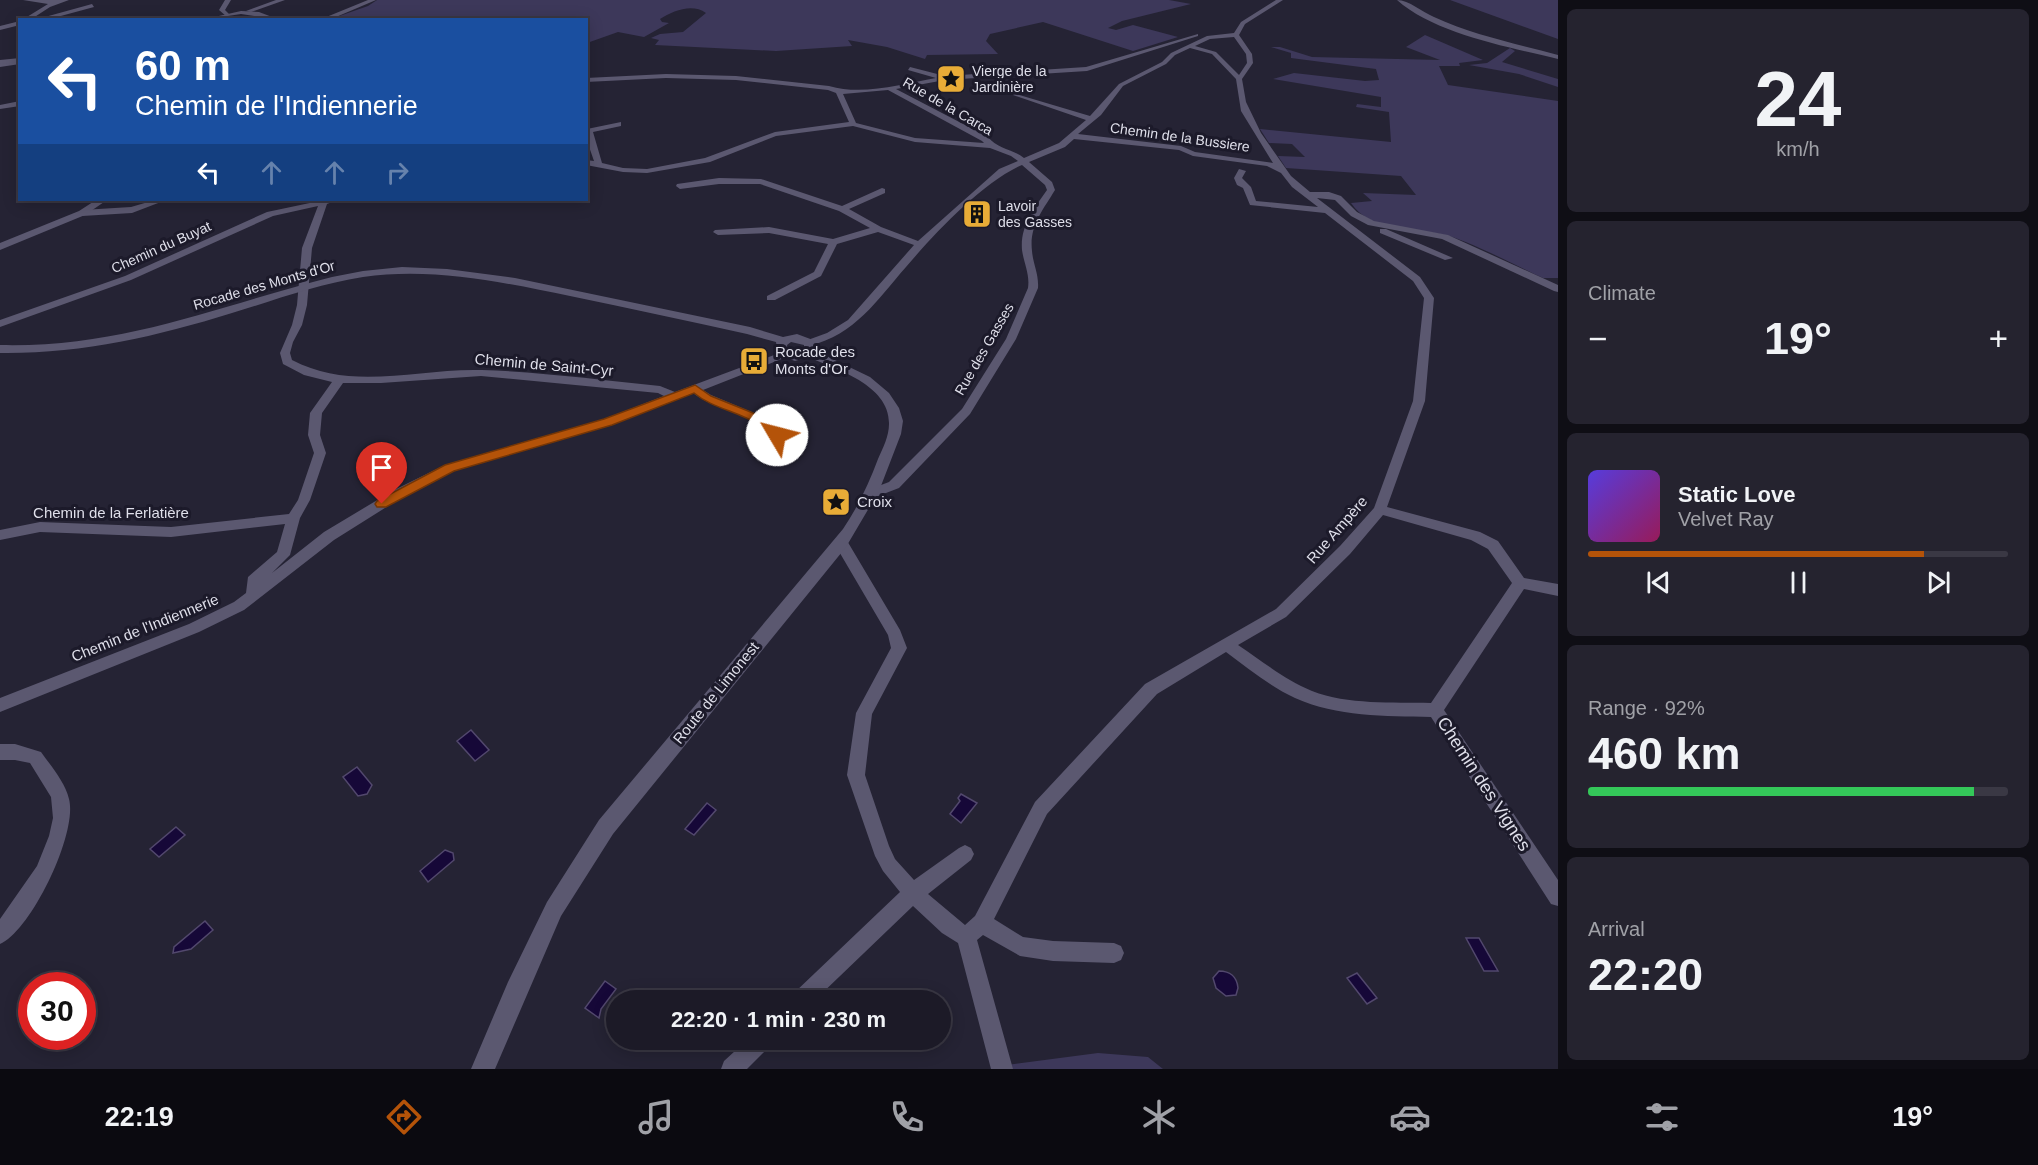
<!DOCTYPE html>
<meta charset="utf-8">
<style>
body{margin:0;font-family:Helvetica,sans-serif;background:#25232f;color:#f1f3f6;height:100vh;display:flex;flex-direction:column;font-size:22px;white-space:nowrap}
*{box-sizing:border-box;margin:0}
p{font-size:20px;color:#a0a1a7}
.icon{flex:none;width:33px;height:33px;fill:none;stroke:currentColor;stroke-width:2;stroke-linecap:round;stroke-linejoin:round}
.map{position:relative;flex:1;overflow:hidden}
.sheet{display:flex;flex-direction:column;gap:9px;padding:9px;background:#0f0e15;width:480px}
.sheet>*{flex:none}
.guide{position:absolute;left:18px;top:18px;width:570px;height:183px;border-radius:0px;box-shadow:0 3px 15px #0003,0 0 0 2px #3a3844;background:#1a4fa0;color:#fff;overflow:hidden}
.speed{position:absolute;left:18px;top:972px;display:flex;gap:12px;font-size:30px;font-weight:700;text-align:center}
.speed>*{display:grid;place-content:center;width:78px;height:78px;border-radius:50%;background:#1c1a27;box-shadow:0 3px 15px #0003,0 0 0 2px #3a3844;line-height:1}
.speed .limit{border:9px solid #d22;background:#fff;color:#111}
.pin{position:absolute;display:grid;place-items:center;width:51px;height:51px;color:#fff;margin:-62px -26px;border-radius:50% 50% 50% 0;rotate:-45deg;box-shadow:0 0 6px #0007}
.pin .icon{rotate:45deg}
.me{position:absolute;width:66px;margin:-33px;rotate:307deg;stroke-linejoin:round;filter:drop-shadow(0 0 4px #0008)}
.turn{display:flex;align-items:center;gap:21px;height:126px;padding:0 18px;font-size:27px}
.turn .icon{width:78px;height:78px;stroke-width:2.5}
.turn b{display:block;font-size:42px;line-height:51px}
.lanes{display:flex;align-items:center;height:57px;padding:0 18px;background:#0003;justify-content:center;gap:30px;direction:ltr}
.lanes .off{opacity:.35}
.big{font-size:45px;font-weight:800;line-height:1.1}
.sheet .card{flex:1;display:flex;flex-direction:column;justify-content:center;gap:9px;min-width:0;padding:0 21px;border-radius:9px;background:#25232f}
.sheet .dial{align-items:center;gap:0}
.dial b{font-size:78px;line-height:1}
.song{display:flex;align-items:center;gap:18px}
.cover{width:72px;height:72px;border-radius:9px;background:linear-gradient(135deg,hsl(250 70% 55%),hsl(330 70% 35%))}
.played{height:6px;border-radius:3px;background:linear-gradient(90deg,#b45309 80%,#3a3844 80%)}
.keys{display:flex;justify-content:space-around;direction:ltr}
.heat{display:flex;justify-content:space-between;align-items:center;font-size:33px;direction:ltr}
.charge{height:9px;border-radius:4px;background:linear-gradient(90deg,#34c759 92%,#3a3844 0)}
.trip{position:absolute;left:606px;top:990px;width:345px;height:60px;border-radius:30px;background:#1c1a27;box-shadow:0 3px 15px #0003,0 0 0 2px #3a3844;font-weight:800;line-height:60px;text-align:center}
.menu{display:flex;height:96px;justify-content:space-around;align-items:center;background:#0b0a10;color:#a0a1a7}
.menu .icon{width:42px;height:42px}
.menu .active{color:#b45309}
.menu b{font-size:27px;color:#f1f3f6}
main{display:flex;flex:1;min-height:0}
.map>svg:first-child{display:block}
.green{fill:#3d385a}
.water{fill:#160838;stroke:#52486d;stroke-width:1.5}
.lines{fill:none;stroke-linecap:round;stroke-linejoin:round}
.minor{fill:#5b5870;fill-rule:evenodd}
.tertiary{fill:#5b5870;fill-rule:evenodd}
.route{fill:#b45309;stroke:#753606;stroke-width:1.5}
.labels{text-anchor:middle;stroke-width:6;stroke-linejoin:round;paint-order:stroke}
.far-poi-label{font-size:14px;fill:#dfdfea;stroke:#1c1a2a;text-anchor:start}
.far-street-label{font-size:14px;fill:#dfdfea;stroke:#1c1a2a}
.poi-label{font-size:15px;fill:#dfdfea;stroke:#1c1a2a;text-anchor:start}
.street-label{font-size:15px;fill:#dfdfea;stroke:#1c1a2a}
.near-street-label{font-size:18px;fill:#dfdfea;stroke:#1c1a2a}
</style>
<main>
<div class="map">
<svg width="1558" height="1069" viewBox="0 0 1558 1069">
<rect width="100%" height="100%" fill="#252334"/>
<path class="green" d="M377 0H1169L1191 4 1122 21 1108 28 1116 30 1133 25 1178 37 1133 51 1043 22 990 34 986 41 998 54 927 55 925 59 887 47 848 40 852 46 776 51 655 45 659 40 651 38 660 34 683 32 706 13C692 3 673 11 660 19L662 22 669 23 644 37 618 32 587 43 586 20H328L368 6Z
M1450 0H1558V39Z
M1425 35 1483 60 1459 63 1460 66H1439L1448 85 1558 101V278H1543C1514 265 1478 245 1449 236 1417 227 1371 233 1351 203L1372 201 1363 193 1416 195 1401 176 1286 168 1278 156 1305 157 1292 144 1269 143 1260 129 1391 142 1389 112 1356 107 1357 104 1381 107V97L1273 79 1294 73 1365 81 1379 80 1376 69 1291 58V53L1271 47H1280L1312 57 1440 60 1406 47Z
M1510 48 1515 51 1502 62 1558 79V87L1519 74 1469 65 1487 63Z
M1098 1053 1148 1057 1163 1069H1008L1007 1065Z"/>
<path class="water" d="M471 730 489 750 475 761 457 741Z
M357 767 372 785 367 794 358 796 343 777Z
M961 794 977 803 961 823 950 814 960 801 958 798Z
M707 803 716 810 694 835 685 829Z
M176 827 185 835 159 857 150 849Z
M445 850 453 853 454 860 428 882 420 871Z
M205 921 213 930 191 949 173 953 174 947Z
M1466 938H1479L1498 971H1484Z
M1219 971C1230 971 1237 977 1238 988L1236 995 1226 996 1216 988 1213 978Z
M1357 973 1377 998 1367 1004 1347 978Z
M605 981 616 989 601 1009 599 1018 585 1008Z"/>
<g class="lines">
<path class="minor" d="M23 0H69L50 7 30 20H22L48 4Z
M225 0H231L225 10 229 14 226 16 219 10Z
M276 0H285L251 12 246 11Z
M368 0H376L329 20H319Z
M1276 0H1283L1245 24 1239 35 1252 54 1253 63 1242 79 1246 102 1261 133 1291 176 1310 192H1329L1341 196 1357 212 1374 221 1448 235 1558 285V292L1554 291 1442 239 1368 225 1351 216 1335 200 1317 198 1420 277 1434 298 1425 401 1387 507 1480 532 1498 541 1524 578 1558 584V596L1524 589 1444 710 1558 880V906L1551 904 1431 717C1385 716 1337 717 1295 698 1269 686 1248 668 1226 652L1157 694 1047 814 994 919 1023 937 1053 941 1114 943 1121 946 1124 953 1121 960 1114 963 1053 961 1020 956 983 935 977 940 1013 1069H991L958 943 942 933 913 906 815 1000H791L794 993 900 892 883 871 875 856 847 775 856 713 891 648 888 635 834 543 836 539H846L900 630 907 648 872 714 865 775 889 846 895 859 914 880 959 848 965 845 971 848 974 854 971 860 928 894 965 925 975 916 1035 802 1145 684 1276 609 1340 546 1374 508 1413 401 1424 298 1413 281 1325 213 1250 205 1243 188 1237 185 1234 178 1239 169 1246 171 1242 178 1251 187 1256 201 1318 207 1292 187 1281 173 1267 166 1193 156 1179 150 1074 139 1065 147 1029 162 1052 182 1055 190C1043 210 1029 226 1032 251 1033 264 1039 274 1038 288L1016 339 970 414 899 488 873 498 868 496 867 493 868 490 889 482 962 409 1006 339 1028 288C1030 274 1024 264 1022 250 1020 226 1034 209 1047 190L1045 185 1022 165C983 182 934 234 906 267 876 301 856 334 809 346L805 345V341L827 333 848 320 914 245 878 232 837 244 821 276 775 300H767V296L814 272 828 244 769 233 718 235 713 232 715 230 769 227 833 239 870 228 839 211 760 184H719L680 189 676 186 677 184 719 178 761 179 842 206 882 188 885 189V193L849 209 881 227 918 241 999 169 1018 161 1011 156 990 148 915 142 853 126 776 136 710 162 647 173 623 172 586 165V160L594 161 586 138 587 129 621 122V126L593 132 602 163 623 168 647 169 705 158 775 132 849 122 836 93 828 90 736 80 666 78 586 82V78L666 74 736 76 829 86C863 96 902 84 936 78L908 70 910 67 945 76 1086 67 1198 34V36L1087 71 945 80 896 89 988 137C997 149 1013 149 1024 158L1059 143 1086 120 1013 95V93L1090 116 1119 84 1162 62 1171 53 1207 36 1234 33 1241 22ZM1234 37 1246 54 1247 63 1239 75 1216 52 1195 46 1210 39ZM1190 48 1212 54 1236 79 1241 111 1273 163 1195 152 1181 146 1078 134 1101 115 1123 86 1166 64 1175 55ZM888 90 982 141 984 143 915 138 856 123 843 94ZM1383 515 1471 540 1488 549 1512 583 1431 703C1392 702 1348 705 1312 691 1285 680 1262 661 1238 645L1286 617 1350 554Z
M92 4 94 7 46 20H34Z
M20 21V25L0 30V26Z
M20 60V64L0 67V63Z
M155 200H166L132 213 82 216 78 213 82 210 131 207Z
M324 200H337L327 204 312 248 307 305 302 325 293 342 290 353 292 360C353 392 417 368 482 370 541 372 601 380 660 386L675 392 785 351 790 354 789 356 703 390 711 395 768 419 783 436 777 440C769 437 766 429 759 424 739 411 713 408 693 393L612 425 453 471 404 496 334 540 244 610 199 632 0 712V698L189 624 234 602 246 593 248 577 277 552 285 524 171 537 40 532 0 540V530L40 522 171 527 289 514 298 500 314 453 308 435 310 413 332 382 304 375 283 364 280 353 292 325 297 305 302 248 318 206 273 216 131 280 0 327V320L125 276 267 212ZM481 376 658 393 664 396 604 419 445 465 394 490 324 532 272 573 290 555 300 518 310 500 326 453 320 435 322 413 343 383H381Z
M1380 229H1386L1453 258 1445 260 1380 233Z
M0 744H15L41 752C51 766 65 782 69 799 78 833 31 931 0 944V919L37 866 49 836 53 818 51 797 30 763 15 760H0Z
M747 1040H772L769 1047 747 1069H721L724 1061Z"/>
<path class="tertiary" d="M1397 0C1409 0 1422 12 1434 17 1473 35 1517 44 1558 55V59C1509 47 1435 34 1397 0Z
M241 11 259 12 280 20 241 14 201 20Z
M20 58V62L0 64V60Z
M20 101V106L0 109V105Z
M96 200H107L85 215 0 250V243L79 211Z
M402 267 447 269 515 278 750 327 783 337 797 334 813 340 817 348 816 351 870 377 889 393 899 408 903 421 901 434 879 491 846 547 613 834 561 916 495 1069H471L508 982 547 902 599 820 843 529C858 507 869 483 878 459 883 448 889 436 889 424 890 385 836 369 808 357L795 361 778 355 776 342 747 334C688 321 629 308 570 296 502 282 432 267 363 277 318 284 275 300 232 313 155 337 80 354 0 353V345C123 348 217 306 332 277L363 271ZM791 342 804 345V351L796 353 788 350 787 345Z"/>
</g>
<path class="route" d="M695 385 711 396 768 419 783 435 777 439C769 437 766 429 759 425 739 411 713 409 694 393L612 425 454 471 386 507H377L375 504 377 501 445 465 604 419Z"/>
<defs>
<g id="sight-square" transform="scale(1.5)"><rect x="-9" y="-9" width="18" height="18" rx="4" fill="#e8ac37" stroke="#1c1a2a"/><path d="M0-6L1.8-2.2L6-1.7L2.9 1.2L3.7 5.4L0 3.3L-3.7 5.4L-2.9 1.2L-6-1.7L-1.8-2.2Z" fill="#111"/></g>
<g id="building-square" transform="scale(1.5)"><rect x="-9" y="-9" width="18" height="18" rx="4" fill="#e8ac37" stroke="#1c1a2a"/><path d="M-4-6H4V6H1V3H-1V6H-4ZM-2.5-4.3h1.7v1.8h-1.7ZM.8-4.3h1.7v1.8H.8ZM-2.5-1h1.7V.8h-1.7ZM.8-1h1.7V.8H.8Z" fill="#111"/></g>
<g id="bus-square" transform="scale(1.5)"><rect x="-9" y="-9" width="18" height="18" rx="4" fill="#e8ac37" stroke="#1c1a2a"/><path d="M-5-6H5V4H4V6H2V4H-2V6H-4V4H-5ZM-3.5-4V0h7V-4ZM-3.5 1.2v1.5H-2V1.2ZM2 1.2v1.5H3.5V1.2Z" fill="#111"/></g>
</defs>
<g fill-rule="evenodd">
<use href="#sight-square" x="951" y="79"/>
<use href="#building-square" x="977" y="214"/>
<use href="#bus-square" x="754" y="361"/>
<use href="#sight-square" x="836" y="502"/>
</g>
<g class="labels">
<g class="far-poi-label">
<text x="972" y="76">Vierge de la<tspan x="972" dy="16">Jardinière</tspan></text>
<text x="998" y="211">Lavoir<tspan x="998" dy="16">des Gasses</tspan></text>
</g>
<g class="far-street-label">
<text transform="translate(948 106) rotate(30)" y="5">Rue de la Carca</text>
<text transform="translate(1180 137) rotate(8)" y="5">Chemin de la Bussiere</text>
<text transform="translate(161 247) rotate(-24)" y="5">Chemin du Buyat</text>
<text transform="translate(264 285) rotate(-16)" y="5">Rocade des Monts d'Or</text>
<text transform="translate(984 349) rotate(-60)" y="5">Rue des Gasses</text>
</g>
<g class="poi-label">
<text x="775" y="357">Rocade des<tspan x="775" dy="17">Monts d'Or</tspan></text>
<text x="857" y="507">Croix</text>
</g>
<g class="street-label">
<text transform="translate(544 365) rotate(5)" y="5">Chemin de Saint-Cyr</text>
<text x="111" y="518">Chemin de la Ferlatière</text>
<text transform="translate(1337 530) rotate(-49)" y="5">Rue Ampère</text>
<text transform="translate(145 628) rotate(-22)" y="5">Chemin de l'Indiennerie</text>
<text transform="translate(716 693) rotate(-51)" y="5">Route de Limonest</text>
</g>
<g class="near-street-label">
<text transform="translate(1484 784) rotate(57)" y="6">Chemin des Vignes</text>
</g>
</g>
</svg>
<div class="speed"><div class="limit">30</div></div>
<div class="pin" style="left:382px;top:504px;background:#d93025"><svg class="icon" aria-label="arrive" viewBox="0 0 24 24"><path d="M6 21V4h12l-3 4 3 4H6"/></svg></div>
<svg class="me" style="left:777px;top:435px" viewBox="-20 -20 40 40"><circle r="19" fill="#fff"/><path d="M0-13L10 11 0 6-10 11z" fill="#b45309"/></svg>
<div class="trip">22:20 · 1 min · 230 m</div>
<div class="guide">
<div class="turn"><svg class="icon" aria-label="left" viewBox="0 0 24 24"><path d="M17 20v-9H6M10 6l-5 5 5 5"/></svg><div><b>60 m</b>Chemin de l'Indiennerie</div></div>
<div class="lanes"><svg class="icon" aria-label="left" viewBox="0 0 24 24"><path d="M17 20v-9H6M10 6l-5 5 5 5"/></svg><svg class="icon off" aria-label="ahead" viewBox="0 0 24 24"><path d="M12 20V5M6 11l6-6 6 6"/></svg><svg class="icon off" aria-label="ahead" viewBox="0 0 24 24"><path d="M12 20V5M6 11l6-6 6 6"/></svg><svg class="icon off" aria-label="right" viewBox="0 0 24 24"><path d="M7 20v-9h11M14 6l5 5-5 5"/></svg></div>
</div>
</div>
<section class="sheet">
<div class="card dial"><b>24</b><p>km/h</p></div>
<div class="card"><p>Climate</p>
<div class="heat"><a>−</a><b class="big">19°</b><a>+</a></div>
</div>
<div class="card">
<div class="song"><i class="cover"></i><div><b>Static Love</b><p>Velvet Ray</p></div></div>
<div class="played"></div>
<div class="keys"><svg class="icon" aria-label="previous" viewBox="0 0 24 24"><path d="M18 5L8 12l10 7zM5 5v14"/></svg><svg class="icon" aria-label="pause" viewBox="0 0 24 24"><path d="M8 5v14M16 5v14"/></svg><svg class="icon" aria-label="next" viewBox="0 0 24 24"><path d="M6 5l10 7-10 7zM19 5v14"/></svg></div>
</div>
<div class="card"><p>Range · 92%</p><b class="big">460 km</b><div class="charge"></div></div>
<div class="card"><p>Arrival</p><b class="big">22:20</b></div>
</section>
</main>
<nav class="menu">
<b>22:19</b>
<svg class="icon active" aria-label="directions" viewBox="0 0 24 24"><path d="M12 3l9 9-9 9-9-9zM9 14v-3h6M13 9l2 2-2 2"/></svg>
<svg class="icon" aria-label="music" viewBox="0 0 24 24"><path d="M9 18V5l10-2v13"/><circle cx="6" cy="18" r="3"/><circle cx="16" cy="16" r="3"/></svg>
<svg class="icon" aria-label="phone" viewBox="0 0 24 24"><path d="M5 4h4l2 5-3 2q2 4 5 5l2-3 5 2v4C11 20 4 13 5 4z"/></svg>
<svg class="icon" aria-label="climate" viewBox="0 0 24 24"><path d="M12 3v18M4 7l16 10M4 17L20 7"/></svg>
<svg class="icon" aria-label="car" viewBox="0 0 24 24"><path d="M5 17H2v-5l4-1 3-4h7l3 4 3 1v5h-3M9 17h6M6 11h13"/><circle cx="7" cy="17" r="2"/><circle cx="17" cy="17" r="2"/></svg>
<svg class="icon" aria-label="filters" viewBox="0 0 24 24"><path d="M4 7h16M4 17h16"/><circle cx="9" cy="7" r="2"/><circle cx="15" cy="17" r="2"/></svg>
<b>19°</b>
</nav>
